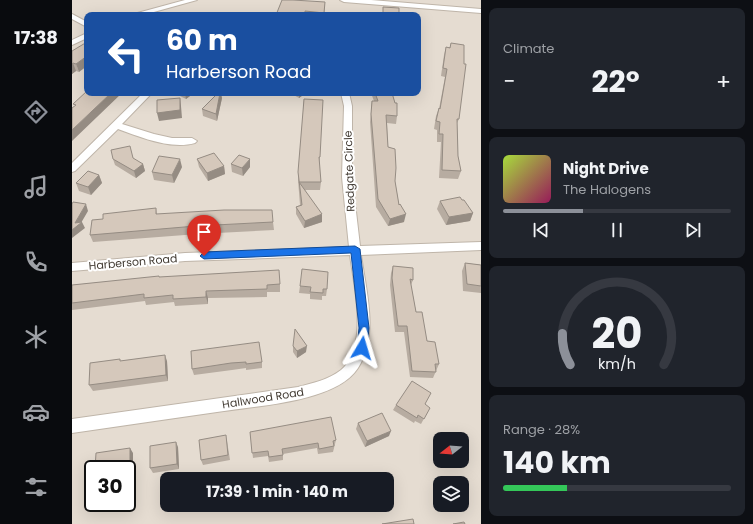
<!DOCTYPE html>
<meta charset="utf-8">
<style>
body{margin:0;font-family:Poppins,sans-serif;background:#20242c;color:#f1f3f6;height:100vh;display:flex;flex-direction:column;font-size:15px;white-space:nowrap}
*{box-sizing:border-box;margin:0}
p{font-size:13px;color:#9ea1a6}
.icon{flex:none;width:22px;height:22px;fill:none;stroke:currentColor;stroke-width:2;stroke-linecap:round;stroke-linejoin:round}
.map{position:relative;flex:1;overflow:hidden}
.panel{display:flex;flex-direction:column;gap:8px;padding:8px;background:#0d0f14;width:272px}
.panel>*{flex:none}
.banner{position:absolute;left:12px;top:12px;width:337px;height:84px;border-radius:8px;box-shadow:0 4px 16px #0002;background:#1a4fa0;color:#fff;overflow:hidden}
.needle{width:26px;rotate:253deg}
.fabs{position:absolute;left:361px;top:432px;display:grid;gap:8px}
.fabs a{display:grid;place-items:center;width:36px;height:36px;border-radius:8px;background:#171b24;box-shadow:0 4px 16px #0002;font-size:20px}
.speed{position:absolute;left:12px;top:460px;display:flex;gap:8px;font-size:20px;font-weight:700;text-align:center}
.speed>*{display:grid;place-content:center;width:52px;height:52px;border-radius:50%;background:#171b24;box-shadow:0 4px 16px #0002;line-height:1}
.speed .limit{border:2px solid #111;border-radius:6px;background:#fff;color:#111}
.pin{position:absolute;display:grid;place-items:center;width:34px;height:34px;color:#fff;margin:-41px -17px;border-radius:50% 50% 50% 0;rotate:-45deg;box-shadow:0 0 4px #0007}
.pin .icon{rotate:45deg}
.me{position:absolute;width:44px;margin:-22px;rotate:7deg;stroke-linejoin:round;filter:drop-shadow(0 0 3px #0008)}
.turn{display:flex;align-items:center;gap:14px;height:84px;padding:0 16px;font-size:18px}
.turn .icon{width:52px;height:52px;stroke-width:2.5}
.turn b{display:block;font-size:28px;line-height:34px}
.big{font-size:30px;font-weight:700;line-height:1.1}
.panel .card{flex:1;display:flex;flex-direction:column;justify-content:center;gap:6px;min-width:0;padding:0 14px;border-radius:8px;background:#20242c}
.panel .dial{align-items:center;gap:0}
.dial svg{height:104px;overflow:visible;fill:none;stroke:#363941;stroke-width:7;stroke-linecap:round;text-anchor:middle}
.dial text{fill:#f1f3f6;stroke:none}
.song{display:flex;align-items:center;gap:12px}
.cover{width:48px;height:48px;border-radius:6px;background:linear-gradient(135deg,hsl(80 70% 55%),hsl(330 70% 35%))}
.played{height:4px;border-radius:2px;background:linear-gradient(90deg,#8c9099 35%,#363941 35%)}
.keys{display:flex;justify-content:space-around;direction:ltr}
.heat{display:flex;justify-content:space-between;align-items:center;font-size:22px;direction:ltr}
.charge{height:6px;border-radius:3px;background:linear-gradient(90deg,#34c759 28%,#363941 0)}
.trip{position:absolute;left:88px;top:472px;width:234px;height:40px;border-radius:8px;background:#171b24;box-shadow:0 4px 16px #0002;font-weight:700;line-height:40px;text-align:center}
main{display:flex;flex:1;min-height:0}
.dock{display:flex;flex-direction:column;width:72px;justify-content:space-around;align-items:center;background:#090b0e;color:#9ea1a6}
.dock .icon{width:28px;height:28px}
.dock .active{color:#8c9099}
.dock b{font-size:18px;color:#f1f3f6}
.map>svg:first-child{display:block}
.residential{fill:#e5dcd1;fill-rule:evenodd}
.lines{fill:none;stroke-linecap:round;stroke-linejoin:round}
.minor-casing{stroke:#bfb5a9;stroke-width:2}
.minor{fill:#fff;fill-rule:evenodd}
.wall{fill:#b7aca1}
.shaded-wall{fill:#958c83}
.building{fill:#d5c8bb;stroke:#958c83}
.route{fill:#1a73e8;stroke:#114b97}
.labels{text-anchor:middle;stroke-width:4;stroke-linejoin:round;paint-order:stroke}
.street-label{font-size:11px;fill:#423b33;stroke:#fff}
</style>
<main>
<nav class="dock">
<b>17:38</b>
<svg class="icon active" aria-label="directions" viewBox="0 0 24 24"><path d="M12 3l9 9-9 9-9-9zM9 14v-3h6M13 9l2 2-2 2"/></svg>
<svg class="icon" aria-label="music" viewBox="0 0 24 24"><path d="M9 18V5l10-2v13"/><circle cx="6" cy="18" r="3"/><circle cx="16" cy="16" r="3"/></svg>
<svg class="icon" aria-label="phone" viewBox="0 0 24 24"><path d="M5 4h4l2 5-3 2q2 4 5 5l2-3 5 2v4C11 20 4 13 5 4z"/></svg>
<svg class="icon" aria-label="climate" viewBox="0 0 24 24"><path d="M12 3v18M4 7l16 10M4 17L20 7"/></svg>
<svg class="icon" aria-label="car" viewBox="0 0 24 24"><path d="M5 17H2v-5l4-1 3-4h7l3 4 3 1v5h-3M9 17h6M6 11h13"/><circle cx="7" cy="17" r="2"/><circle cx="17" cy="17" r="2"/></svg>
<svg class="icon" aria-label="filters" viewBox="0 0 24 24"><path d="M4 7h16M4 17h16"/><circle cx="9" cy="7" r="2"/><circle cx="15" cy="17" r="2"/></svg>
</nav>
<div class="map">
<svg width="409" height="524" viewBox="0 0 409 524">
<rect width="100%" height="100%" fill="#f1ebe2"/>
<path class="residential" d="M0 0H409V524H0ZM15 15H346V93H15ZM368 439H390V461H368ZM21 469H55V503H21ZM95 479H315V505H95ZM368 483H390V505H368Z"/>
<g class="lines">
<g class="minor-casing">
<path id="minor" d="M113 0H125L71 15H58Z
M268 0H299L409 9V13L272 2Z
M0 14 15 22V27L0 19Z
M15 33V38L0 45V40Z
M71 93H80L50 124 82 134 100 138H120L125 141 123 143C99 150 68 137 46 129L3 171 0 172V163Z
M269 93H277L280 106V177L288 246 409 242V250L289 255C294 291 307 335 286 368 277 382 259 390 243 395 211 405 178 407 145 412 96 419 48 426 0 433V419L226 387C241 383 256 380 269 370 297 347 282 286 278 255L113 261 0 271V263L113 253 277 247 270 177 272 106Z"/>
</g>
<use href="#minor" class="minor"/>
</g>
<path class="wall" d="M253 2 252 15H204Z
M379 43 387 119 385 123 386 156 389 171 386 179 367 178 369 142H365V130L362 129 364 116 367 108V109L373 77 369 76 372 55 374 47H378Z
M0 51 7 72 4 71 0 74Z
M102 93H122L114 99Z
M214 93H234L227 98 220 94 217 95Z
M299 93H320L325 116 324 124 315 123 316 147 323 181 327 205 332 222 316 226 304 207 298 122 300 101H302Z
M150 98 145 121 131 116 130 109Z
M232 99 248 157 247 165 249 182 248 190H233L250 222 232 228 224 214V207L228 205 226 180Z
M41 159 71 164 73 171 64 178 43 165Z
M125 159 152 166 153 174 136 181 127 167Z
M159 164 178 167 171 176 160 172Z
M110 167 102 183 82 180 80 172Z
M27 175 30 183 19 195 7 191 4 183Z
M390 200 401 213 398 221 374 225 365 209 368 201Z
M84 208 85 214 201 222 202 230 126 234 21 242 18 235 31 219Z
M393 263 409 265V293L391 291 390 271Z
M321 266 341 280 339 285 344 312 355 341 367 364 361 378 338 377 332 332H323L318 285 319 273Z
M87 277 208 284V292H195V297L136 298V304L103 306 102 302 74 305 73 301 0 310V285Z
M228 286 255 289 254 296H250V300L238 299V294L227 293Z
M221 346 234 352 225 358 221 352Z
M119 351 190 362V368L174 370V368L160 370 122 375 120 369Z
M49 361H95L96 381 21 391 17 385Z
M353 404 355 413 349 424 343 421 342 423 321 410 324 405Z
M286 423 317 436 293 447 284 429Z
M178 432 264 440 261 452 246 454 245 448 211 454V460L197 462 196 456 181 458Z
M155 441 158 460 131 465 129 460Z
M106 447 107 469 81 473 78 468Z
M61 453V477L55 478V469Z"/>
<path class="shaded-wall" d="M15 56V66L7 72 4 64Z
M1 63 4 71 0 74V64Z
M39 93H50L0 141V130Z
M113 93H122L114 99Z
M148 93H149L150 98 145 121 144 114Z
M227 93H234L227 98Z
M108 98 109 106 110 118 87 121 85 113Z
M108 159 110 167 102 183 100 175Z
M178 159V167L171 176 170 168Z
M71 164 73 171 64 178 62 171Z
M152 166 153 174 136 181 135 173Z
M27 175 30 183 19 195 16 187Z
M14 204 16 211 9 223 10 222 13 228 0 238V230L3 223Z
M401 213 398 221 374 225 377 217Z
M250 214V222L232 228 233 221Z
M334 214 332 222 316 226 318 219Z
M134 291 136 298V304L134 297Z
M235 346 234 352 225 358V351Z
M93 355 95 361 96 381 94 375Z
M319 431 317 436 293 447 295 441Z
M104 442 106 447 107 469 105 464Z
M58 448 61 453V477L58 473Z"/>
<path class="building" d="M210 0H221L253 2 252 13 233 11V15H204Z
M311 7 327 8V15H311Z
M15 42V56L4 64 1 63 0 64V51Z
M379 43 392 45V64H394L387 119H385L386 156 389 171 370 170 371 134H367L368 122 364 121 367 108 368 109 375 69 371 68 374 47 378 48Z
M15 91V93H39L0 130V108L4 105 1 104Z
M146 93H148L144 114 130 109Z
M303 93H320L323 103H325V116L314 115 316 147 323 149 324 168 323 181 327 205 328 204 334 214 318 219 306 199 299 114 300 101H306Z
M108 98V110L85 113V100Z
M232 99 251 100 248 157H247L249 182H227L250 214 233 221 224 207 230 205 226 172Z
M58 146 61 158 71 164 62 171 41 159 39 150Z
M142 153 152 166 135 173 125 159Z
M167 155 178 159 170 168 159 164Z
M87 156 108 159 100 175 80 172Z
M16 171 27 175 16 187 4 183Z
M388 197 390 200H392L401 213 377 217 368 201Z
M1 202 14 204 3 223 10 222 0 230V204Z
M84 208V214L152 210H200L201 222 124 226 18 235 20 220 31 219V214Z
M393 263 409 265V286L395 284Z
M321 266 341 268V280L338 279 344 312H350L355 341 363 342 367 364H363L364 372 340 371 335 326H326L320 278Z
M230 269 256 272 255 289H251V293L238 292 239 287 228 286Z
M207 270 208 284 195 285V289L134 291V297L101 299V295L72 298V294L0 303V285L87 276V277Z
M223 329 235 346 225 351 221 346Z
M187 342 190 362 174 364V362L159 363 120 369 119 351Z
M93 355 94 375 17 385 18 363 48 359V361Z
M340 381 359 393 353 404 358 408 352 419 346 415 345 418 324 405Z
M310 413 319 431 295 441 286 423Z
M259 417 264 440 261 441 262 446 247 449 246 443 210 449 211 455 197 457 196 451 180 453 178 432Z
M154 435 156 455 129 460 127 440Z
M104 442 105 464 78 468V446Z
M58 448V473H55V469H23L24 453Z
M341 519 342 524H310Z
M392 522 393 524H381Z"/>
<path class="route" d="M283 246 288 249 297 328 295 348 290 352 285 348 287 328 279 253 132 259 128 256 132 252Z"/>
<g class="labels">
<g class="street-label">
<text transform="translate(277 171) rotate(-92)" y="4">Redgate Circle</text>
<text transform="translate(61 262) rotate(-5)" y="4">Harberson Road</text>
<text transform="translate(191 398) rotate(-9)" y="4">Hallwood Road</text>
</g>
</g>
</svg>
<div class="fabs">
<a><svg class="needle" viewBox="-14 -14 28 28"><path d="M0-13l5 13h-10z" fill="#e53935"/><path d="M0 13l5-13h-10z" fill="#9ea1a6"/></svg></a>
<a><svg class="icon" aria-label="layers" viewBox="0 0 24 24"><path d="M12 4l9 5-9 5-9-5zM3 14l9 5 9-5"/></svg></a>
</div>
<div class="speed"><div class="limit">30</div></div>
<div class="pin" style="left:132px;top:256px;background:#d93025"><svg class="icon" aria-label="arrive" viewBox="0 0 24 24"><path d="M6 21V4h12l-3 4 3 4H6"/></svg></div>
<svg class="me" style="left:290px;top:348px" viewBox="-20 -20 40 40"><path d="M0-17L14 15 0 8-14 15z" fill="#1a73e8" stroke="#fff" stroke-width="4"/></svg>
<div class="trip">17:39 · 1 min · 140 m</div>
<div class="banner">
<div class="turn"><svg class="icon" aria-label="left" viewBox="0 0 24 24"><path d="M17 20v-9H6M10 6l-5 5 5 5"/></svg><div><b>60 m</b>Harberson Road</div></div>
</div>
</div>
<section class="panel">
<div class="card"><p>Climate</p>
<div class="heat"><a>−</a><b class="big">22°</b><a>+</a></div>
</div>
<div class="card">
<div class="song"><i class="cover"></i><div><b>Night Drive</b><p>The Halogens</p></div></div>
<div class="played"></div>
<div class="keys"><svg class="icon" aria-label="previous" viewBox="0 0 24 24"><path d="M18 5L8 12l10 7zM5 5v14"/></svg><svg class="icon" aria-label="pause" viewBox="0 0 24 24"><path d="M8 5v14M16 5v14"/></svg><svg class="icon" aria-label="next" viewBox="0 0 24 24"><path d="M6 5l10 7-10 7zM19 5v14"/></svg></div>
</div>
<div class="card dial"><svg viewBox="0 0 100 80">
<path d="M14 69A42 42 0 1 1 86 69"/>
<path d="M14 69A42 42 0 0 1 8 45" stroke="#8c9099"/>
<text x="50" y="56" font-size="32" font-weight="700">20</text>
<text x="50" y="72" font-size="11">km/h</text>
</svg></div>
<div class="card"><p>Range · 28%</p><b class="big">140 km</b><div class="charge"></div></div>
</section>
</main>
